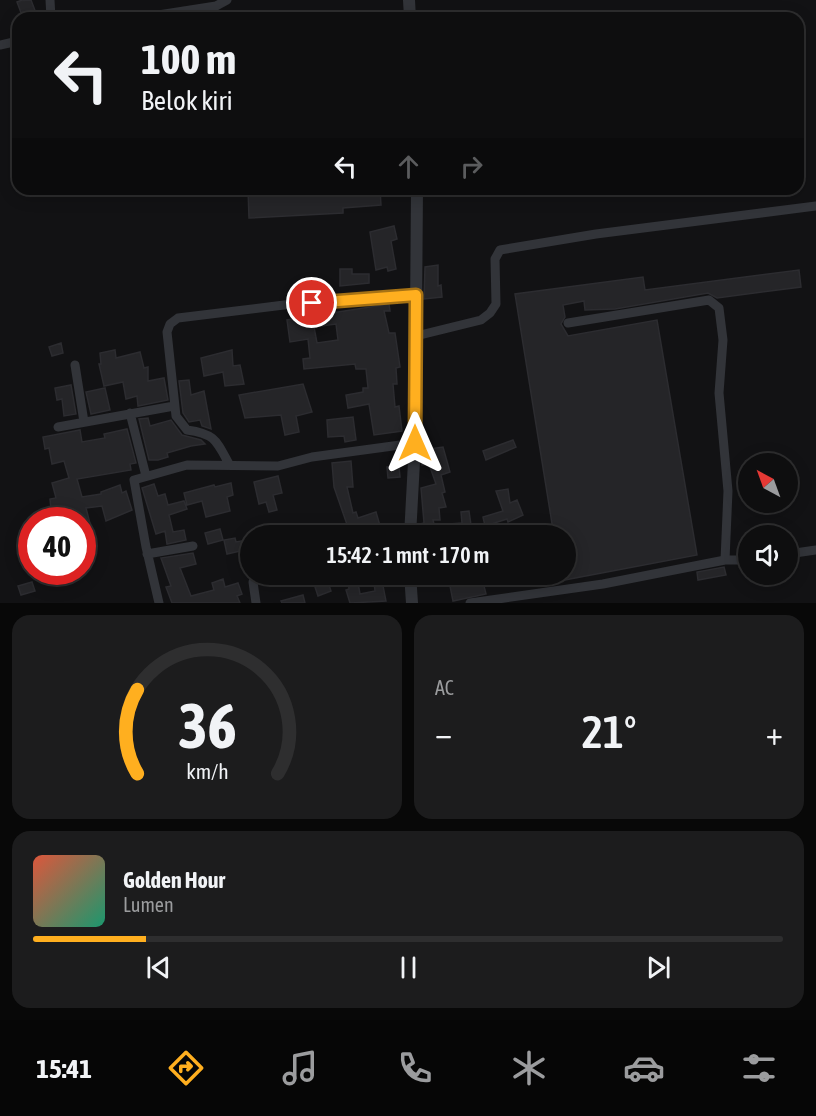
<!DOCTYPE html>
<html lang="id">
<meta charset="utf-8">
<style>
body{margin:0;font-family:"Asap Condensed",sans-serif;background:#1c1c1d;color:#f1f3f6;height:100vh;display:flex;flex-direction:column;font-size:22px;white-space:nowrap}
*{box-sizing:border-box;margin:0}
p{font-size:20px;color:#9b9c9e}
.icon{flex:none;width:33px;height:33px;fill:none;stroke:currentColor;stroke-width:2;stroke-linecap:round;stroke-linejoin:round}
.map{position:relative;height:603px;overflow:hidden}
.details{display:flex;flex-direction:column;gap:12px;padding:12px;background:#080808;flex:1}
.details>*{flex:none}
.guide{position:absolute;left:12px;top:12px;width:792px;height:183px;border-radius:18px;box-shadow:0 3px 15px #0003,0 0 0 2px #2e2e2f;background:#0e0e0f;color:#f1f3f6;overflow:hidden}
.needle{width:39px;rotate:319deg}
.fabs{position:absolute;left:738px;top:453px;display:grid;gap:12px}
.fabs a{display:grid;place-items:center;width:60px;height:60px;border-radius:50%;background:#0e0e0f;box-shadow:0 3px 15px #0003,0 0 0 2px #2e2e2f;font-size:30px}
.speed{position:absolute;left:18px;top:507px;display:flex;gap:12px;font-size:30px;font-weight:700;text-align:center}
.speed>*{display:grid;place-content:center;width:78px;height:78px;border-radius:50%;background:#0e0e0f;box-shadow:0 3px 15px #0003,0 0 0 2px #2e2e2f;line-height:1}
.speed .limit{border:9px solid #d22;background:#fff;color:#111}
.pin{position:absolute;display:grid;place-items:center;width:51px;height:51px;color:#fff;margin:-26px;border:3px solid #fff;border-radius:50%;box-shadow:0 2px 6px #0007}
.me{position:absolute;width:66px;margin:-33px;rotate:0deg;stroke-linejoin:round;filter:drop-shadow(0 0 4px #0008)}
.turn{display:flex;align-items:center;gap:21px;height:126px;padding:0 30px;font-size:27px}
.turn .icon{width:78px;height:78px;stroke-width:2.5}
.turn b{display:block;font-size:42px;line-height:51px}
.lanes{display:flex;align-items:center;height:57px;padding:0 30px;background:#0003;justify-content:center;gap:30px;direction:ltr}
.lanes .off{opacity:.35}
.big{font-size:45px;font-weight:600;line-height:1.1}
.details .widget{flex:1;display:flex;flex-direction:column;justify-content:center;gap:9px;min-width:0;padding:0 21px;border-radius:18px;background:#1c1c1d}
.details .dial{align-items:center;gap:0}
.dial svg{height:156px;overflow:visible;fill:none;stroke:#2e2e2f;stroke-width:7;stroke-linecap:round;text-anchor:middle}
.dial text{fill:#f1f3f6;stroke:none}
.song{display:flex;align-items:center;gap:18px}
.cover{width:72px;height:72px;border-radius:9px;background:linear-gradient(135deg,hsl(10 70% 55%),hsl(160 70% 35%))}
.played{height:6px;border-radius:3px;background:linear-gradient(90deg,#ffaf1f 15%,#2e2e2f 15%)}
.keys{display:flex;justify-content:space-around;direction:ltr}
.heat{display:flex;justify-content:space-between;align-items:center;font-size:33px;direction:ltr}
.details .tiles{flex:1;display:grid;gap:12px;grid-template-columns:1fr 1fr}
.widget:last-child{grid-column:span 2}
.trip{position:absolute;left:240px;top:525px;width:336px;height:60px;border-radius:30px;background:#0e0e0f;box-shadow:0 3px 15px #0003,0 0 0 2px #2e2e2f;font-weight:600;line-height:60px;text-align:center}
.tabs{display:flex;height:96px;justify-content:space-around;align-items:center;background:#060606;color:#9b9c9e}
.tabs .icon{width:42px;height:42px}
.tabs .active{color:#ffaf1f}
.tabs b{font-size:27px;color:#f1f3f6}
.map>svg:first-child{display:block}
.building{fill:#252528;stroke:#2c2c30;stroke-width:1.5;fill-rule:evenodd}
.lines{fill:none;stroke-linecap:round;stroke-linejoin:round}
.minor{stroke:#323439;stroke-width:9}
.tertiary{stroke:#323439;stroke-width:12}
.route-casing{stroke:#a67214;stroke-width:15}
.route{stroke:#ffaf1f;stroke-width:10}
</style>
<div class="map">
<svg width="816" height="603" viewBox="0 0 816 603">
<rect width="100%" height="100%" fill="#121214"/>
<path class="building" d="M22 0H31L36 13 23 18 17 2Z
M248 189H380L381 205 343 208V213L249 218Z
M394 226 397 239 391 241 396 269 388 271 387 267 376 270 370 232Z
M438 265V286L441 285 442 297 424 299 425 267Z
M340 269H352V274H369V283L340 286Z
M799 270 801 287 717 298 708 293 615 309 585 310 584 301 563 305 565 317 561 324 568 336 657 320 697 555 538 585 537 574H566V536H554L515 294 643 277 645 290Z
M389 304 390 311H384L389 333H395L400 367 396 368 397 384H393L395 407 399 406 402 431 374 435 369 404 348 408 346 395 363 392V388H368L366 369H356L355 364 304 369 303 359 310 358 308 339 290 342 287 320ZM336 324 338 340 317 343 314 327Z
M61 343 63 353 52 356 49 347Z
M115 350 116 358 140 352 144 368 148 367V381L164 378 168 400 138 406 137 396 126 399 123 382 104 386 99 364H101L100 353Z
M232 350 233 366 240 365 244 384 225 386 223 372 204 376 201 358Z
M189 380 191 395 204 391 211 429 202 426 200 420 189 422 183 413 179 381Z
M303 384 312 412 296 416 299 432 285 435 281 415 245 418 239 395Z
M71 385 76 414 64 416 62 399 57 400 55 388Z
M105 388 110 410 91 414 86 392Z
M353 417 356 440 345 442 344 436 328 437 327 420Z
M148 418 150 426 171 420 182 435 201 440 205 444 191 446 167 453 168 457 158 460H149L139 419Z
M127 429 136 463 130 464 131 470 77 479 82 497 101 494V492L120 485 122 493 126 491 132 510 106 521 102 506 86 508 93 535 82 538V520H64L61 507 51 509 50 499 56 498 52 483 69 478 64 461 52 464 49 448 45 449 43 437 80 430 82 442 105 438 104 434Z
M513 440 516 447 486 460 483 451Z
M443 447 450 472 441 475 445 492 442 493 446 507 439 508 440 520H433L437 536H423L420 524 424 523 421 488 436 484 429 464 422 465 423 450Z
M351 461 353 487H347L353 513 356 512 358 518 376 512 383 536H351L334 487 332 463Z
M399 466 400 477 388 478 387 467Z
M278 476 282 493 273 495 277 510 269 512 266 502 259 504 254 482Z
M231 483 233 495 227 497 230 511 206 517 202 501 187 505 184 493 214 485 215 487Z
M154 484 158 496 165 494 168 505 184 501 187 509 169 515 173 532 184 530 186 540 167 544 165 531 156 534 142 488Z
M508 489 510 503 517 500 523 515 508 522 507 519 485 526 483 517 503 511 496 491Z
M469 511 472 532 451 536 450 524 462 523 461 512Z
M220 529 223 540 208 544 205 533Z
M235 538 236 542 247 540 249 549 227 554 224 540Z
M193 553 196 564 180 568 191 596 214 590 212 583 223 579 225 587 238 583 242 594 237 596 240 603H172L166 587 171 586 161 558Z
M724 567 726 575 698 580 697 572Z
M373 574H392L394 584 383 586 386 601 350 603 346 590 349 589 348 578 357 577 360 594 375 591Z
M456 574H481L486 594 453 601 450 586 458 584Z
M32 582 35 591 21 595 18 586Z
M328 582 331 591 318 596 315 587Z
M303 595 305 603H282L281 601Z"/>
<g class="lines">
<path class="minor" d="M50 0 51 18
M139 18 216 6 227 0
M0 45 18 41
M568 323 709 300 719 308 723 340 719 393 728 491 725 560
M416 336 481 320 490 313 496 304 495 259 500 250 596 234 816 206
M75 365 84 422
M130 413 146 476
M58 427 174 406
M229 464C216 440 215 434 187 430L176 416 167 332 170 324 178 318 292 304 416 295
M147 554 193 546
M788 554 816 550
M159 603 146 547 134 480 187 465 278 466 312 457 415 443
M256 603 253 582 259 574
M470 603 603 584 725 560H748"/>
<path class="tertiary" d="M409 0 410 18
M410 536 415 443 417 189
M410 574 412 603"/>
</g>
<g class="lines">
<g class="route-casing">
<path id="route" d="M312 303 416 295 415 443"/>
</g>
<use href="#route" class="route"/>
</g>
</svg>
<div class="fabs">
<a><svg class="needle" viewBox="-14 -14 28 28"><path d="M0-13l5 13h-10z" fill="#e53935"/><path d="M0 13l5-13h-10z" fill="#9b9c9e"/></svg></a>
<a><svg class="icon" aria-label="sound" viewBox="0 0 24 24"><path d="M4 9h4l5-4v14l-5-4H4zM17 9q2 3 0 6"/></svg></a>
</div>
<div class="speed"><div class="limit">40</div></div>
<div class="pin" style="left:312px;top:303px;background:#d93025"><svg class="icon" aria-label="arrive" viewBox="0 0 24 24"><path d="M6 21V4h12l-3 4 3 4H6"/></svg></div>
<svg class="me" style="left:415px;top:443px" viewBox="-20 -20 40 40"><path d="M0-17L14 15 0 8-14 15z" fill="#ffaf1f" stroke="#fff" stroke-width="4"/></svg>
<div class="trip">15:42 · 1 mnt · 170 m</div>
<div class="guide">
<div class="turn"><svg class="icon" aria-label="left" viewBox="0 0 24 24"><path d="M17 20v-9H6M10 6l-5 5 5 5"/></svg><div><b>100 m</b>Belok kiri</div></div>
<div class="lanes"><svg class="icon" aria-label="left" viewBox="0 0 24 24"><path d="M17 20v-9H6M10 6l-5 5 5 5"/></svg><svg class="icon off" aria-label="ahead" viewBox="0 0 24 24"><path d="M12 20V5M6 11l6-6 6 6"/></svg><svg class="icon off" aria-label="right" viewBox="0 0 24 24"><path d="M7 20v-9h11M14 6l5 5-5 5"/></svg></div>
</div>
</div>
<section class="details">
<div class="tiles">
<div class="widget dial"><svg viewBox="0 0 100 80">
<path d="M14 69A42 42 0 1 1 86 69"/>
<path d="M14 69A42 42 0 0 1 14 26" stroke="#ffaf1f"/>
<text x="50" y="56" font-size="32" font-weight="700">36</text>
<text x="50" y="72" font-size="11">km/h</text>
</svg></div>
<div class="widget"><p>AC</p>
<div class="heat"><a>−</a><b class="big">21°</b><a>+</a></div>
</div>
<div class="widget">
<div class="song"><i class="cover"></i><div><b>Golden Hour</b><p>Lumen</p></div></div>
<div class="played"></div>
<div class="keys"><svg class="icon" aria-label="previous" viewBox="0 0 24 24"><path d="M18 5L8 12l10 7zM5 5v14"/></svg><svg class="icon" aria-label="pause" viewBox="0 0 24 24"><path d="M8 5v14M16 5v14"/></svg><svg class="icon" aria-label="next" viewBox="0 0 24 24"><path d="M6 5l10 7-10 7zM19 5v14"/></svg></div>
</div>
</div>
</section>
<nav class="tabs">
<b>15:41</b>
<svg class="icon active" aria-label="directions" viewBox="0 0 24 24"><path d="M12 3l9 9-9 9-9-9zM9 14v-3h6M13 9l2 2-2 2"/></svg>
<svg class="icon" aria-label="music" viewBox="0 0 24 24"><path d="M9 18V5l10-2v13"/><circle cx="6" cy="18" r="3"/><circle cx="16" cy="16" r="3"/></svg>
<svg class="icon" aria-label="phone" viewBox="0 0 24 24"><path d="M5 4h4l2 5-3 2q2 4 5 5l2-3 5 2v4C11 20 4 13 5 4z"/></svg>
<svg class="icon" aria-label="climate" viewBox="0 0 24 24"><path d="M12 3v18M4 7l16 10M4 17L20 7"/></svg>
<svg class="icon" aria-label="car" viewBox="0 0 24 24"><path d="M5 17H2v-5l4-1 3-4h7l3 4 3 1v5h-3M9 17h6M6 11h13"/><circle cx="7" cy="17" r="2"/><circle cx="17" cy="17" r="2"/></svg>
<svg class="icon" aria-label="filters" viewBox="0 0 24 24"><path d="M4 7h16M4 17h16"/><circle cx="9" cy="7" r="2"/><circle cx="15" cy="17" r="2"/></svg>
</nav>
